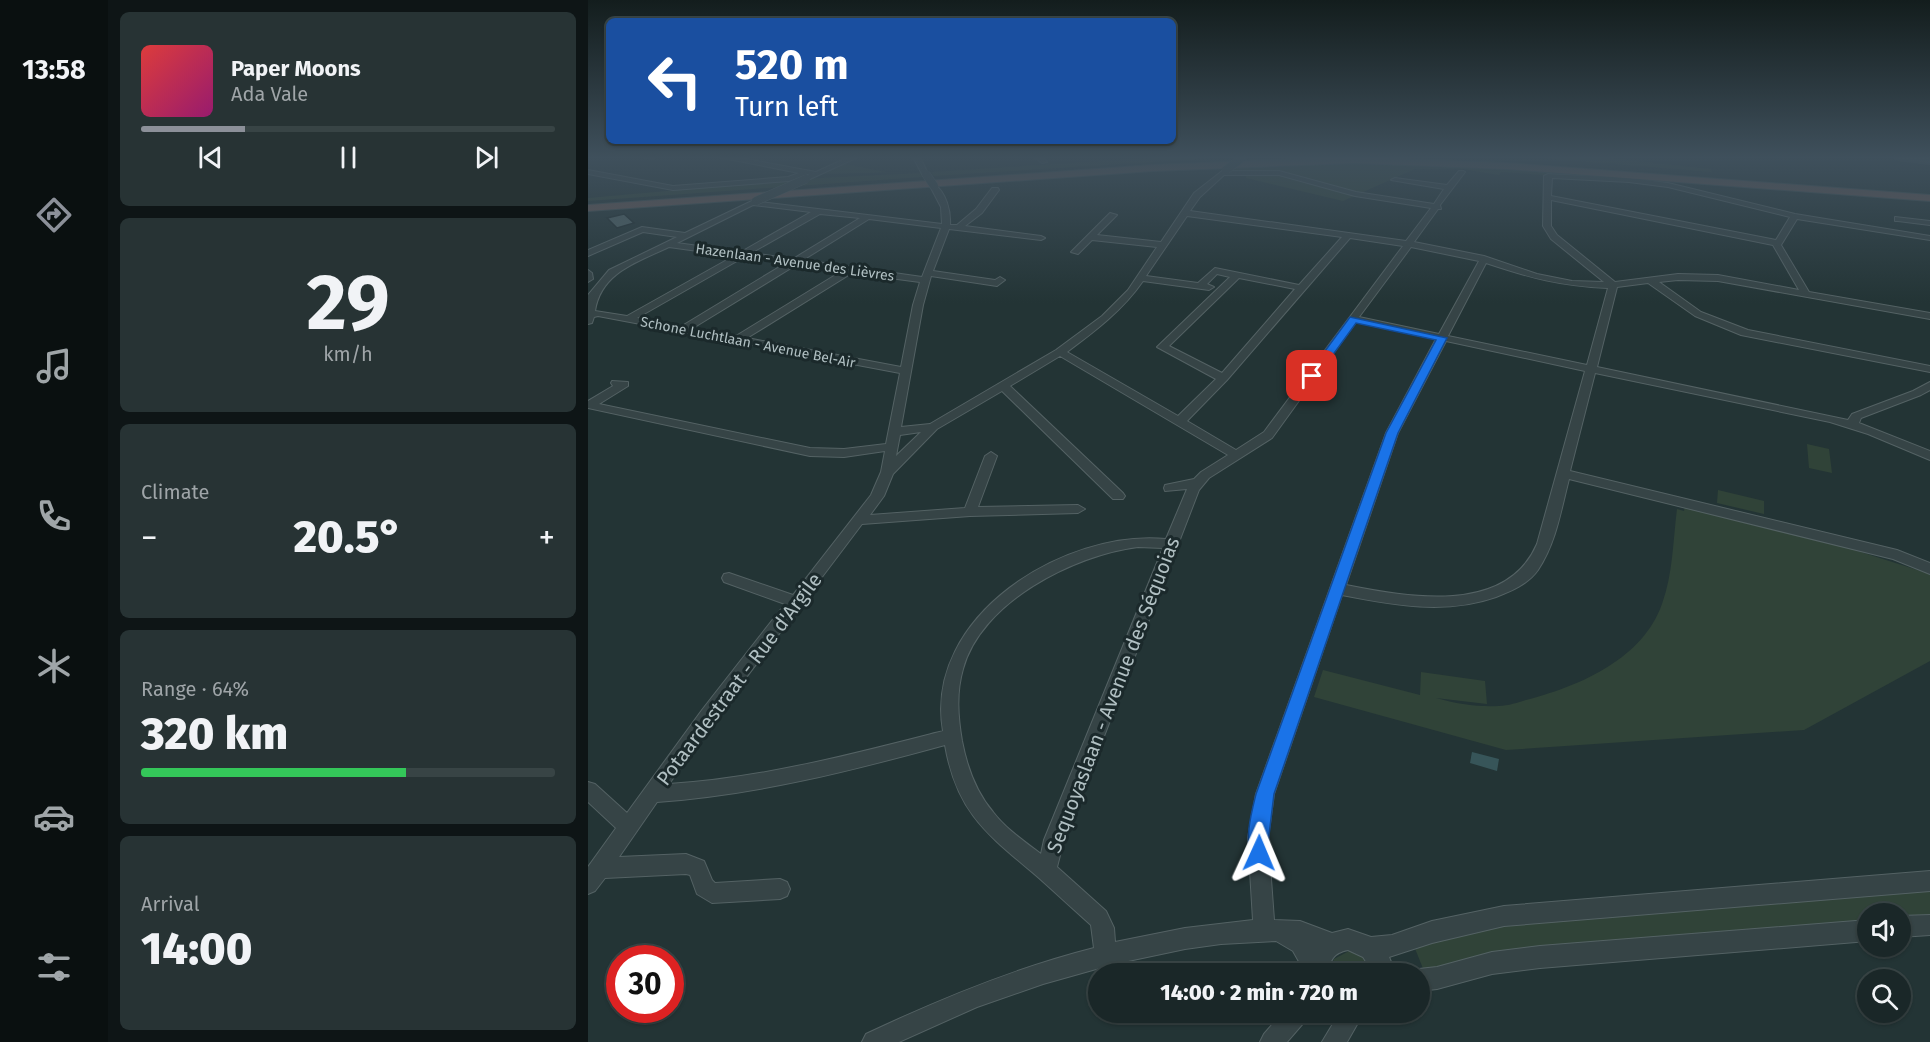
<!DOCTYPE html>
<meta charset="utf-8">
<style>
body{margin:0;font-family:"Fira Sans",sans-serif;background:#273334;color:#f1f3f6;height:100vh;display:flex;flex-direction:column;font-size:22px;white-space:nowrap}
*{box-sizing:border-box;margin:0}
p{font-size:20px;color:#9fa5a8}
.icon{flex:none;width:33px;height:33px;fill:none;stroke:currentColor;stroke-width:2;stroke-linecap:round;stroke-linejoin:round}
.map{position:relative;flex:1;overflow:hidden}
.details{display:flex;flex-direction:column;gap:12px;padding:12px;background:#0e1516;width:480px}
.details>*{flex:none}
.guide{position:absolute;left:18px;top:18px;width:570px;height:126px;border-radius:9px;box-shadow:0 2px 4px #0004,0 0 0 2px #384445;background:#1a4fa0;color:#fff;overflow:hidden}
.controls{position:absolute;left:1269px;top:903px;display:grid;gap:12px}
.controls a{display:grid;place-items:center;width:54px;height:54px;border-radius:50%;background:#1a2728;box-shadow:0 2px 4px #0004,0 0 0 2px #384445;font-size:30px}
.speed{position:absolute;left:18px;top:945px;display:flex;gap:12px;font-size:30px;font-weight:700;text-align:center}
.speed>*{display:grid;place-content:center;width:78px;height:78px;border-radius:50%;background:#1a2728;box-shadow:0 2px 4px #0004,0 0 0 2px #384445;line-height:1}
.speed .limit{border:9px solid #d22;background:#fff;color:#111}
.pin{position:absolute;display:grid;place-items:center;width:51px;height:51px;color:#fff;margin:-26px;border-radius:12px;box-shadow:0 3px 9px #0006}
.me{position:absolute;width:66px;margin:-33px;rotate:1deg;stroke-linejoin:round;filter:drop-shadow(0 0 4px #0008)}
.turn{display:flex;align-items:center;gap:21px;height:126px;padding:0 30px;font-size:27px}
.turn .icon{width:78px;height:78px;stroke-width:2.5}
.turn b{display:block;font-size:42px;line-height:51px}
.big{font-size:45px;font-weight:800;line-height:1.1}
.details .tile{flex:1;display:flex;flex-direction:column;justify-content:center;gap:9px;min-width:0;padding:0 21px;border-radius:9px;background:#273334}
.details .dial{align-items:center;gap:0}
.dial b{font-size:78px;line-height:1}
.song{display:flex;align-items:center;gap:18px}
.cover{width:72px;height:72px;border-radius:9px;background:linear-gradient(135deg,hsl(0 70% 55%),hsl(320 70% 35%))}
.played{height:6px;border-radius:3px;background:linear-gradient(90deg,#8c9099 25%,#384445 25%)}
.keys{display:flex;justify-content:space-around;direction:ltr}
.heat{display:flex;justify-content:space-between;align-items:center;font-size:33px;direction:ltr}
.charge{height:9px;border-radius:4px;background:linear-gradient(90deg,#34c759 64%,#384445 0)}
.trip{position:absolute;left:500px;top:963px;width:342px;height:60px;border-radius:30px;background:#1a2728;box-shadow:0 2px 4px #0004,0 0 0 2px #384445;font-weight:800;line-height:60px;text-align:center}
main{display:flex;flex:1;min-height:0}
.tab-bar{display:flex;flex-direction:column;width:108px;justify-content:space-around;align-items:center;background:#0a1010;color:#9fa5a8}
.tab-bar .icon{width:42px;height:42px}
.tab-bar .current{color:#8c9099}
.tab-bar b{font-size:27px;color:#f1f3f6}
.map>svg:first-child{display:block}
.green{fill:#304338}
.water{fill:#375559}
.building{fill:#4e6264;stroke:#1d2b2d;stroke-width:1.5}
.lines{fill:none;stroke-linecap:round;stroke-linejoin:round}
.minor-casing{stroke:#546264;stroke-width:2}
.major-casing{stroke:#425053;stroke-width:4}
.highway-casing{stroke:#414f51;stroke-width:2}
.minor{fill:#364446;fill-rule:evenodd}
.major{fill:#546466;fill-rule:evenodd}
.highway{fill:#6b5754;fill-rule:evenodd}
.minor-bridge-casing{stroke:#546264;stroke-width:9;stroke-linecap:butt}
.minor-bridge{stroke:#364446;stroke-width:8}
.route{fill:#1a73e8;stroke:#114b97;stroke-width:1.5}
.labels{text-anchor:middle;stroke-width:6;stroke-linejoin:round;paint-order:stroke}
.far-street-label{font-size:14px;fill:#b1c0c3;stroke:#1b292b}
.near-street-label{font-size:20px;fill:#b1c0c3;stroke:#1b292b}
</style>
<main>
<nav class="tab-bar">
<b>13:58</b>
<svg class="icon current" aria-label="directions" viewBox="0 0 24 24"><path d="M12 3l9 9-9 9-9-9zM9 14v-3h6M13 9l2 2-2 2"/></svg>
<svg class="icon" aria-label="music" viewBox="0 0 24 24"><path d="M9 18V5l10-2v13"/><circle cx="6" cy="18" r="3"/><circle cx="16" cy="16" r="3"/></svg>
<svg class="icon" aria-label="phone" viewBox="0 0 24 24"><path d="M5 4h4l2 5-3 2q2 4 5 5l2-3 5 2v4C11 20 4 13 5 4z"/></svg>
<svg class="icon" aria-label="climate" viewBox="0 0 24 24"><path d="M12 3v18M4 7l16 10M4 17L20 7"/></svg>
<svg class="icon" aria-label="car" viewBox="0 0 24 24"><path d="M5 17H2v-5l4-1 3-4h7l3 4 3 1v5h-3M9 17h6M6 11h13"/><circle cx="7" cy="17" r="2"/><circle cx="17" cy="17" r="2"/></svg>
<svg class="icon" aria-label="filters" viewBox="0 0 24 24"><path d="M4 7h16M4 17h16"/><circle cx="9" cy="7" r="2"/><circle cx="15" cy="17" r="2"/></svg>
</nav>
<section class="details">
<div class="tile">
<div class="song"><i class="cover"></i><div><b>Paper Moons</b><p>Ada Vale</p></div></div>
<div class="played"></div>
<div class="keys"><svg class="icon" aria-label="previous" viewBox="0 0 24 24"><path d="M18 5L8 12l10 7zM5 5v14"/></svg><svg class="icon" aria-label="pause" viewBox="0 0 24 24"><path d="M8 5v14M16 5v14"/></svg><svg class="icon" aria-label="next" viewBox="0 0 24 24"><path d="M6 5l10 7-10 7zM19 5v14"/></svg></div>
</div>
<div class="tile dial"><b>29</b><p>km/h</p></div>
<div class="tile"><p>Climate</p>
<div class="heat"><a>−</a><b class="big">20.5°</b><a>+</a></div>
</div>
<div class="tile"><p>Range · 64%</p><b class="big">320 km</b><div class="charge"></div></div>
<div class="tile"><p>Arrival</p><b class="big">14:00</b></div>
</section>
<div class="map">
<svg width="1342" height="1042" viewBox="0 0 1342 1042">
<rect width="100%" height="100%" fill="#233435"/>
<path class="green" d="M576 157H640L346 176 343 172Z
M941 157H1010L1123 169 1124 172Z
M736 163 874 166 964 172 956 175 913 172 911 175 875 169H827L755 201 658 178 657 172H642L648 166Z
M257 164 298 172H320L232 174Z
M332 173 334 177 0 201V198L212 179Z
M1219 444 1241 449 1244 473 1221 468Z
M1130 490 1176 501V514L1129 503Z
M1097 506 1254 546 1342 574V661L1216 730 918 750 726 697 735 670 832 695 833 672 897 681 899 704 848 698C869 704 889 707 911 706 922 706 933 701 942 699 994 685 1055 658 1074 604 1085 574 1085 540 1089 509L1096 511Z
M1342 885V919L1313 922 1312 914H1280L1279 924 836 971 826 946 876 929Z
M761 951 777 957 786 973 742 974 746 959Z"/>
<path class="water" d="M884 752 911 759 909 771 882 763Z"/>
<path class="building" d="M36 214 46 223 29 228 19 218Z"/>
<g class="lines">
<g class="minor-casing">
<path id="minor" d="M55 157H68L65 159Z
M130 157H147L228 172 261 157H270L222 179 218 177 221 175 220 174 201 181 85 190 0 174V170L85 186 200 177 211 173Z
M325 157H332L341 176H335Z
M446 157H454L459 162 454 163Z
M638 168 641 171H691L768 192 846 204 856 189 803 180 807 178 859 185 871 171H875L877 172 852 205 853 209H850L826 242 896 256 949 274 984 281 1016 282 963 239 955 226 956 176 960 174 1041 178 1080 183 1207 214 1342 236V240L1209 219 1193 245 1221 292 1342 313V319L1130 281 1090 280 1071 282 1113 312 1160 330 1342 366V372L1153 335 1107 316 1060 283 1029 287 1009 367 1260 420 1264 414 1325 391 1342 382V390L1333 395 1273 418 1271 423 1342 451V460L1280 434 1242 422 1007 373 982 471 1309 550 1342 563V574L1305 559 981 479C973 510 968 543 950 570 940 584 924 591 908 597 857 615 806 605 754 595L686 794 680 838 686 920 712 921 744 933 760 929 783 937 804 935 844 921 916 906 1342 871V891L916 926 844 943 801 957 808 974H786L775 957 760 950C745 953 742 960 740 974H718L705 951 688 941 633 944 597 949 526 964 455 984 389 1007 311 1042H274L278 1034C352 999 427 968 506 948L503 925C486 910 469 894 451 878 402 836 369 815 357 745 262 771 168 795 69 802L31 857 98 854 116 861 124 880 127 883 192 879 199 882 202 889 199 896 192 899 124 903 109 894 102 875 98 874 17 878 7 891 0 894V867L28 828 0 802V782L7 784 39 813 114 710 197 604 136 582 134 578 136 574 141 573 205 595 283 495 293 472 297 451 256 457 222 456 0 408V401L25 386 23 383 24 381 40 382V386L11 404 222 448 256 449 298 444 312 373 10 316 6 317 4 323 0 324V295L21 270 89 237 55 232 0 256V250L54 227 97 233 168 199 171 202 354 224 353 207 342 186 346 184C358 192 363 211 362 225H369L388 209 404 188H410L411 190 394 213 377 226 453 236 457 238 453 240 361 229 345 271 407 280 412 277 417 280 409 286 343 276 335 305 313 427 342 424 468 350 514 316 540 290 569 247 504 240 490 254 483 252 522 213 529 215 509 235 573 242 606 193ZM636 175H691L767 196 843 208 818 241 602 211 612 197ZM964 178 1041 182 1080 187 1202 217 1188 240 963 196ZM963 200 1185 245 1211 290 1130 275 1090 274 1027 282 969 235 963 226ZM165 205 223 212 153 252 89 243ZM232 214 272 218 205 259 163 253ZM599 216 754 237 711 285 627 268 610 283 558 276ZM281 219 353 228 334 277 215 260ZM762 238 815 246 676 432 648 450 599 421 639 380ZM81 247 146 256 39 316 7 311C13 272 50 262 81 247ZM823 247 891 261 851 334 771 317ZM156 257 198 263 94 326 49 318ZM898 263C943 278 972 286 1020 288L999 365 860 336ZM208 265 254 271 148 336 105 328ZM264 273 332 282 325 305 313 367 159 338ZM629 274 642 277 569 347 628 379 590 416 479 352C507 331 535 310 555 281L621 290 626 287 619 284ZM651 278 707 289 634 373 581 346ZM768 322 848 339 798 433 668 794 660 838 665 920 597 928 527 942 526 928 518 911 469 867 476 840 611 490 621 478 684 438ZM858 341 997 371 949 544C918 616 819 597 758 585L810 433ZM472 356 640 455 613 472 606 479 577 485 576 488 577 491 599 489 578 539C477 529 335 616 355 731 265 754 175 778 81 784L126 720 274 524 382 516 490 513 497 509 490 505 390 507 409 456 403 452 397 456 377 508 282 515 296 496 305 474 349 429 414 391 525 499H535L537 496 535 493 422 386ZM333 432 308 456 312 435ZM550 547 575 548 456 840 453 854C436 841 418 829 405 812 388 792 379 767 374 741 370 717 368 693 375 669 393 602 486 555 550 547Z
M1307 217 1342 221V225L1310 221H1307Z
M0 270 4 273 5 279 0 282Z
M1342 915V935L1312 937V916Z
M1280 920V941L952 968 904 974 849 989 831 991V974H823L831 969 849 967 904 952 952 946Z
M695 1012H721L718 1020 699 1042H672L676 1034Z
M752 1012 775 1014 759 1042H734Z"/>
</g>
<g class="major-casing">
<path id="major" d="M1306 157H1342V163L1310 159Z"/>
</g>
<g class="highway-casing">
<path id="highway" d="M758 157 919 163 1342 195V201L919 169 766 163 564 171 0 211V205L564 165Z"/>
</g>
<use href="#minor" class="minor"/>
<use href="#major" class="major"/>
<use href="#highway" class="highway"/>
<g class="minor-bridge-casing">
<path id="minor-bridge" d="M638 170 655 157
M338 174 346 186
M168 201 218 179"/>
</g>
<use href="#minor-bridge" class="minor-bridge"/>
</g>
<linearGradient id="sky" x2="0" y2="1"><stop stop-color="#131d1d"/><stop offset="0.52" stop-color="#3f505c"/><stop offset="1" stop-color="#3f505c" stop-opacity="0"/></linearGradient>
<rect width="1342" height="303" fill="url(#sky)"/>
<path class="route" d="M762 317 859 338 810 433 686 794 678 860 671 862 664 860C656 840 663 814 668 794L798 433 848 340 768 323 728 378H720V374Z"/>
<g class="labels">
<g class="far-street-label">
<text transform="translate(207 262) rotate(8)" y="5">Hazenlaan - Avenue des Lièvres</text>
<text transform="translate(160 342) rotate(11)" y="5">Schone Luchtlaan - Avenue Bel-Air</text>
</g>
<g class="near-street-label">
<text transform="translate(151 679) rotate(-53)" y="7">Potaardestraat - Rue d'Argile</text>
<text transform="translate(525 695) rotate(-69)" y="7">Sequoyaslaan - Avenue des Séquoias</text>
</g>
</g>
</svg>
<div class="controls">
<a><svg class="icon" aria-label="sound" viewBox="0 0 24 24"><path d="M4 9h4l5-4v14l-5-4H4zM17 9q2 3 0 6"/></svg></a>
<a><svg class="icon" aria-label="search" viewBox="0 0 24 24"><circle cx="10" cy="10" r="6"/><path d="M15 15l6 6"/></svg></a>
</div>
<div class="speed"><div class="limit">30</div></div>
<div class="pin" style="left:724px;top:376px;background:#d93025"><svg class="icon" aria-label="arrive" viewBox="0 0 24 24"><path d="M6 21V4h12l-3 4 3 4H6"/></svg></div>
<svg class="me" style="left:671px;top:853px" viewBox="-20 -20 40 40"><path d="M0-17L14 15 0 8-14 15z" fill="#1a73e8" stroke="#fff" stroke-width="4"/></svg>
<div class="trip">14:00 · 2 min · 720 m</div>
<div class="guide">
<div class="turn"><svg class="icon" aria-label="left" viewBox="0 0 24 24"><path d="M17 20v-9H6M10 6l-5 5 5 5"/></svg><div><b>520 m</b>Turn left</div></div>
</div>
</div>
</main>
